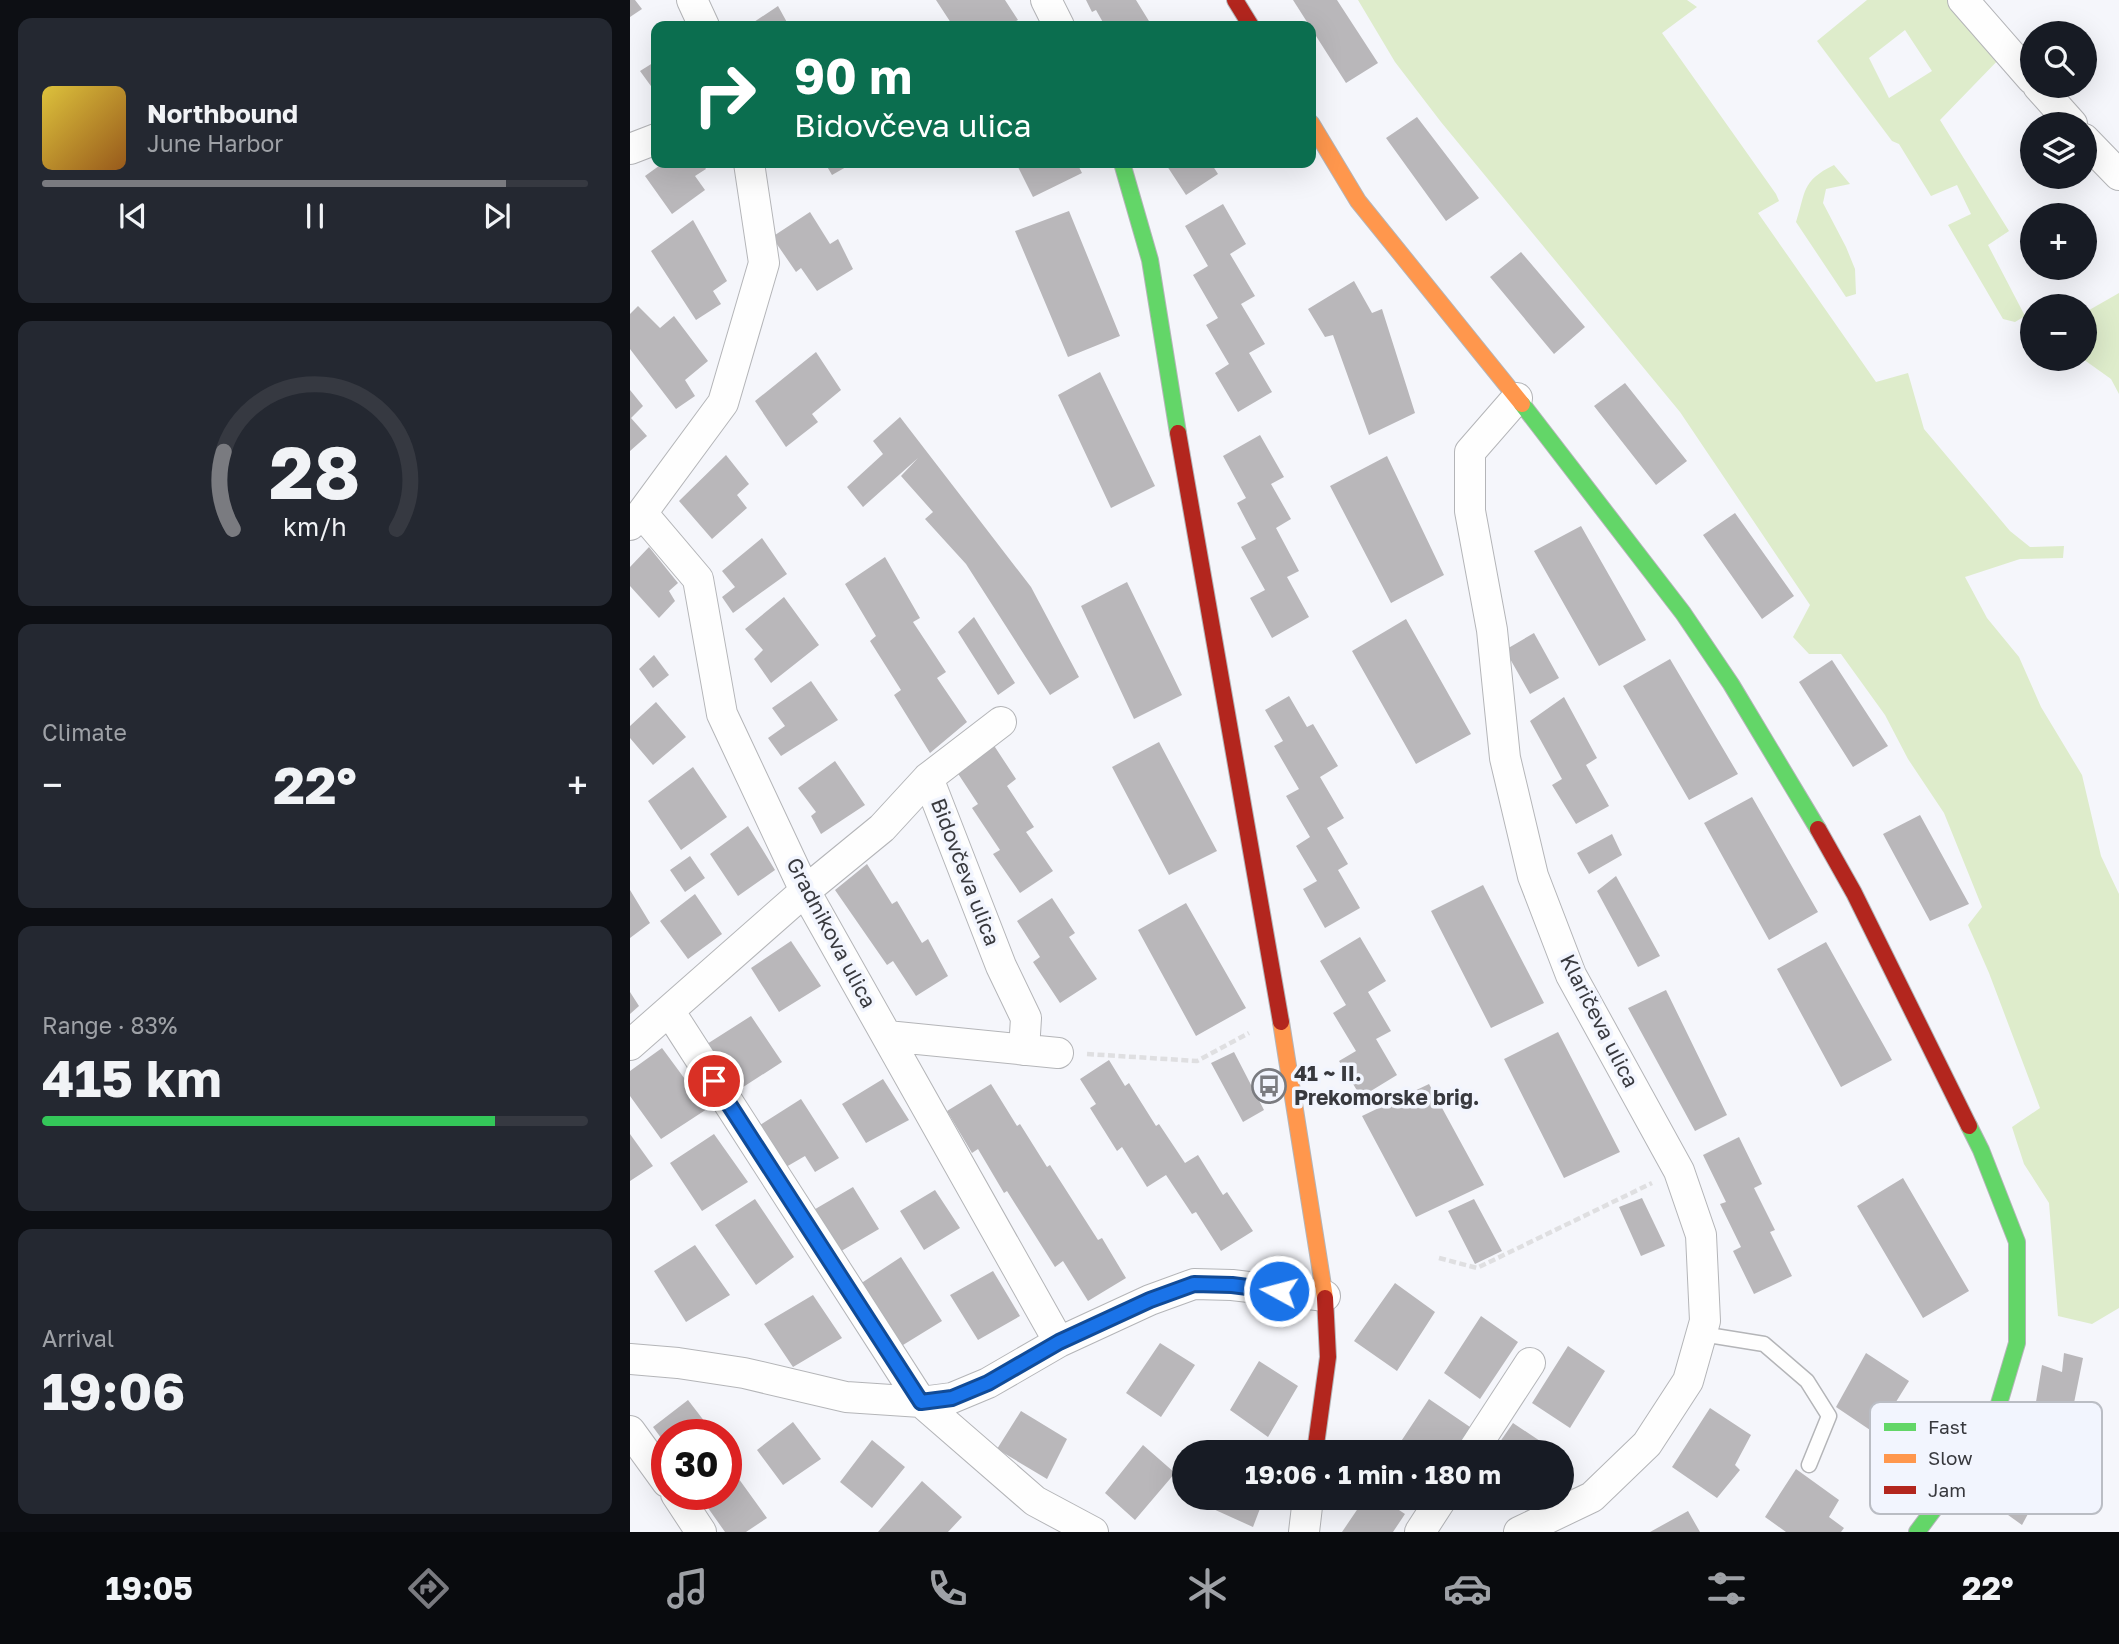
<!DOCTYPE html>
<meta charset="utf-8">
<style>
body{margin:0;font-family:"Golos Text",sans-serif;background:#242831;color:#f1f3f6;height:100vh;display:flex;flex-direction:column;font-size:26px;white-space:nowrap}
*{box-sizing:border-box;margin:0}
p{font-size:23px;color:#9ea1a6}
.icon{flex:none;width:38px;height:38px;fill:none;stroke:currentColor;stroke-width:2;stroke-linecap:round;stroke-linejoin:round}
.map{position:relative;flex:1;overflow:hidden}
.details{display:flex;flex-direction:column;gap:18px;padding:18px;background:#0d0f14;width:630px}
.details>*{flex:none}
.top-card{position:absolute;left:21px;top:21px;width:665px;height:147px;border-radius:14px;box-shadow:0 7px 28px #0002;background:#0b6e4f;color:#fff;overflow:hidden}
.controls{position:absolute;left:1390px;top:21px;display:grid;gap:14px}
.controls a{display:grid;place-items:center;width:77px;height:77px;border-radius:50%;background:#171b24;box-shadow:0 7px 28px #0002;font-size:35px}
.speed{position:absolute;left:21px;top:1419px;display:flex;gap:14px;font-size:35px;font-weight:700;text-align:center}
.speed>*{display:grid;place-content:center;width:91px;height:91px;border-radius:50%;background:#171b24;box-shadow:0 7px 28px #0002;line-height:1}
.speed .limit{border:10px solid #d22;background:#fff;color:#111}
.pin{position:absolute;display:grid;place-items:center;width:60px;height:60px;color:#fff;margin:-30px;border:4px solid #fff;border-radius:50%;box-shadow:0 2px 7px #0007}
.me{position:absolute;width:77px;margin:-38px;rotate:277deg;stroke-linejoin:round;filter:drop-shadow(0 0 5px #0008)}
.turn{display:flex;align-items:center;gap:24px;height:147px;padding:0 28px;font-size:32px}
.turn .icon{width:91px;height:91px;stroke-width:2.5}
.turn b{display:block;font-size:49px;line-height:60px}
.big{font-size:52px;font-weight:700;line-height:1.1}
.details .card{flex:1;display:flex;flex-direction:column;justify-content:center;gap:10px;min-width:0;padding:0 24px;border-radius:14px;background:#242831}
.details .dial{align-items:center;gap:0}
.dial svg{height:182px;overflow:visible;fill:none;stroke:#363941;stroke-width:7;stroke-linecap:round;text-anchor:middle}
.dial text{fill:#f1f3f6;stroke:none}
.song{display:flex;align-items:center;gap:21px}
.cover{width:84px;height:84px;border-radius:10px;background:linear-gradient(135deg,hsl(50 70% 55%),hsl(30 70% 35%))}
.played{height:7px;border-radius:4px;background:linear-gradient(90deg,#7a7b80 85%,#363941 85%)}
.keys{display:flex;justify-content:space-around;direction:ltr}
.heat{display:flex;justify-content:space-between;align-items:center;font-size:38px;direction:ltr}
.charge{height:10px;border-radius:5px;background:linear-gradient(90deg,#34c759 83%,#363941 0)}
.trip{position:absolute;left:542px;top:1440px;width:402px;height:70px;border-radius:35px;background:#171b24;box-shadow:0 7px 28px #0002;font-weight:700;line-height:70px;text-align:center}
.tabs{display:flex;height:112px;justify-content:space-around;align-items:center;background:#090b0e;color:#9ea1a6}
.tabs .icon{width:49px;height:49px}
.tabs .on{color:#7a7b80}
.tabs b{font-size:32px;color:#f1f3f6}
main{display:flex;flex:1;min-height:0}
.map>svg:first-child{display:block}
.green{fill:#deeccb;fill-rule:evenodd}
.building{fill:#b9b7ba}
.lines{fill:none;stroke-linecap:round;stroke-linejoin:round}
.lane-casing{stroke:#b4b5b8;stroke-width:17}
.street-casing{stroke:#b4b5b8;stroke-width:32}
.fast-casing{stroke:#b4b5b8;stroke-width:18}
.slow-casing{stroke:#b4b5b8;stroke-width:18}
.jam-casing{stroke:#b4b5b8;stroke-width:18}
.path{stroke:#dfdfe1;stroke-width:4.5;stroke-dasharray:7 3.5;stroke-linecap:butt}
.lane{stroke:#fefefe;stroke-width:14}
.street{stroke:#fefefe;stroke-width:30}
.fast{stroke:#63d668;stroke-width:16}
.slow{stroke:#ff974d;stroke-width:16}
.jam{stroke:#b3261e;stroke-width:16}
.route-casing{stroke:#114b97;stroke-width:18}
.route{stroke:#1a73e8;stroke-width:12}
.labels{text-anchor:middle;stroke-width:7;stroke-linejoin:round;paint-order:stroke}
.street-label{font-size:21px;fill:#38393e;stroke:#f2f5fe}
.poi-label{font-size:21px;font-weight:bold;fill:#38393e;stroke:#f2f5fe;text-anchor:start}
.key{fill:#f2f5fe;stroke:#babdc4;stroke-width:2}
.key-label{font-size:19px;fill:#38393e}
</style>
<main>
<section class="details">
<div class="card">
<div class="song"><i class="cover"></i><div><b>Northbound</b><p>June Harbor</p></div></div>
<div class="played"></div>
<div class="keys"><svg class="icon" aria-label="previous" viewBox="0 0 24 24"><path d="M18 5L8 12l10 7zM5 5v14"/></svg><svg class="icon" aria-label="pause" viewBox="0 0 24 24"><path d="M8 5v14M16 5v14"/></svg><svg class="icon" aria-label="next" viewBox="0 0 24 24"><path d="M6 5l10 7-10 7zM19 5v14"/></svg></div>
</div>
<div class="card dial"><svg viewBox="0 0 100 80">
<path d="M14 69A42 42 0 1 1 86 69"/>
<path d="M14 69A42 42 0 0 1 10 35" stroke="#7a7b80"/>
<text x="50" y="56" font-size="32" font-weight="700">28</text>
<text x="50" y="72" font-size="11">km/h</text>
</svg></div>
<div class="card"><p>Climate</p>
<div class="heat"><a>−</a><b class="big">22°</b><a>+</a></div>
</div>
<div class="card"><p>Range · 83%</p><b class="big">415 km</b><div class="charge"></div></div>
<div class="card"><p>Arrival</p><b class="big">19:06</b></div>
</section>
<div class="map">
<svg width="1489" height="1532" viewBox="0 0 1489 1532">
<rect width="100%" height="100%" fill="#f5f6fb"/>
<path class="green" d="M728 0H1057L1067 7 1032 33 1146 194 1149 201 1128 213 1246 382 1278 373 1294 429 1380 531 1400 547 1434 546 1433 558 1390 559 1335 577 1357 618 1389 657 1411 707 1452 775 1471 856 1489 894V1308L1462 1324 1428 1316 1419 1203 1394 1164 1382 1127 1410 1108 1359 973 1338 925 1352 907 1314 813 1278 759 1255 715 1211 654H1179L1163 637 1180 605 1050 412 811 122 765 62Z
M1237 0H1327L1375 53 1310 120 1379 231 1358 245 1395 316 1385 322 1373 319 1318 225 1341 214 1327 185 1301 196 1269 144 1262 141 1187 41ZM1275 30 1302 71 1259 98 1239 58Z
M1204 165 1220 184 1196 189 1193 203 1216 247 1225 269 1226 294 1216 297 1166 222C1176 192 1171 181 1204 165Z
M1489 293V394L1481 379 1453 359 1454 313Z"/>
<path class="building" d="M0 0H5L12 9 0 17Z
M306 0H375L388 20 377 26H323Z
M456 0H506L522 26H475L466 10 462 12Z
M663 0H707L748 63 716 83Z
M148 6 159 26H118Z
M26 61V93L10 71Z
M787 117 849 198 816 221 756 138Z
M33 163H72L76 169 65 176 75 190 42 214 15 176Z
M195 163H223L202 175Z
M386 163H447L452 173 403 197Z
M535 163H581L588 174 556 195Z
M593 204 616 244 600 254 625 296 611 304 635 344 619 353 642 392 608 412 585 373 599 364 576 325 588 318 563 275 578 266 555 226Z
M439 211 490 336 438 357 385 231Z
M180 212 200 244 208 239 223 269 187 291 171 268 166 272 142 237Z
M63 220 97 281 83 291 91 304 66 320 21 251Z
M891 252 955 327 924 354 860 277Z
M724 281 742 313 752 309 785 413 739 435 703 335 695 337 678 309Z
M8 306 30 328 44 316 78 361 55 380 65 396 46 409 0 349V314Z
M186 352 211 390 182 414 188 422 156 447 125 401Z
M470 372 525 486 481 508 428 395Z
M995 383 1057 461 1026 485 964 406Z
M0 390 13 406 1 418 17 436 0 451Z
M270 417 401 587 449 677 420 695 336 564 295 519 303 512 271 476 288 458 233 507 217 487 253 454 243 441Z
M630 435 654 477 641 484 661 519 646 528 669 571 657 577 679 617 642 638 620 598 635 590 611 547 626 539 607 503 616 498 593 456Z
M96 455 119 484 107 495 117 508 82 539 49 501Z
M757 456 814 575 761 603 700 486Z
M1105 513 1164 596 1132 619 1073 535Z
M951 526 1016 640 969 666 904 551Z
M132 538 157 574 103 613 92 597 105 587 92 571Z
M19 547 48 583 39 591 45 601 29 618 0 586V567Z
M255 557 290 618 283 622 316 672 307 678 337 722 300 753 264 695 271 690 240 641 246 636 215 584Z
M497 582 552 695 504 719 451 606Z
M154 597 189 645 141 683 124 659 133 650 115 629Z
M344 617 385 683 368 695 328 632Z
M776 619 841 734 786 764 722 651Z
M904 633 929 678 900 694 875 650Z
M24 655 39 675 23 688 9 669Z
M1040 659 1108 774 1059 800 993 686Z
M1202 660 1258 746 1223 767 1169 682Z
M181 681 208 720 151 756 138 738 155 726 142 708Z
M659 696 677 727 683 724 708 766 690 777 714 818 697 828 718 864 708 870 730 908 695 928 673 889 687 881 666 846 680 837 656 796 669 789 644 746 653 741 635 710Z
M934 697 967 758 956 765 979 806 946 824 922 785 932 779 900 721Z
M26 702 56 737 23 765 0 738V726Z
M361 741 386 779 377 786 404 827 396 832 423 871 390 893 363 854 370 850 342 808 348 804 323 766Z
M529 742 587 851 539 875 482 767Z
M205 761 235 805 191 834 181 816 186 812 168 788Z
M63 767 97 817 51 850 18 801Z
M1122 797 1188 912 1139 940 1074 823Z
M1290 815 1339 904 1300 921 1253 834Z
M118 826 145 870 108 896 80 854Z
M982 834 992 855 959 874 947 853Z
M60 856 75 878 55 892 40 870Z
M237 864 262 904 267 901 292 943 298 939 318 976 286 996 263 961 257 965 205 890Z
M986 876 1030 956 1008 967 967 891Z
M853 885 914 1003 861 1028 801 911Z
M0 890 20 923 0 938Z
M65 894 92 934 58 959 30 921Z
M422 898 445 933 439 937 467 979 430 1003 403 962 410 957 387 921Z
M556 903 616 1008 566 1036 508 930Z
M730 937 756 981 738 992 761 1031 746 1039 767 1075 731 1097 709 1061 726 1051 703 1013 716 1005 690 961Z
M161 941 191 986 149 1012 121 968Z
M1196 942 1262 1060 1211 1087 1147 969Z
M1036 990 1097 1115 1065 1131 998 1008Z
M0 992 9 1006 0 1014Z
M121 1016 152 1062 107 1091 77 1044Z
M928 1032 990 1152 934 1178 874 1059Z
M32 1048 77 1109 31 1139 0 1096V1071Z
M604 1052 634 1110 613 1122 581 1063Z
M479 1060 495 1086 499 1083 526 1126 529 1124 555 1163 568 1155 593 1195 597 1192 623 1231 591 1251 566 1212 562 1214 536 1175 517 1187 492 1147 487 1151 460 1108 466 1104 450 1079Z
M253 1079 279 1120 236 1143 212 1104Z
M361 1084 387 1126 390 1124 417 1167 420 1165 468 1240 472 1238 496 1278 458 1301 433 1261 425 1267 377 1191 374 1193 348 1149 342 1153 317 1111Z
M799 1084 854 1185 786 1217 732 1116Z
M171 1099 209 1158 185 1172 175 1156 156 1167 130 1125Z
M0 1134 23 1166 0 1181Z
M84 1134 118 1182 72 1211 40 1163Z
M1109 1137 1132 1184 1124 1188 1145 1230 1140 1232 1162 1276 1124 1294 1103 1251 1111 1247 1090 1204 1096 1202 1073 1155Z
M1273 1178 1339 1291 1293 1318 1227 1206Z
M223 1187 249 1229 201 1257 175 1215Z
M305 1190 330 1228 294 1250 270 1211Z
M1012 1198 1035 1246 1011 1256 989 1207Z
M125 1199 164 1257 126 1285 85 1225Z
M844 1199 872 1251 845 1264 818 1211Z
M65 1245 100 1295 56 1322 24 1271Z
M271 1257 312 1321 273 1345 230 1284Z
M363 1271 390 1316 348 1340 320 1295Z
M765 1283 805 1312 767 1371 724 1341Z
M183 1295 212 1338 163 1367 134 1324Z
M851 1316 888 1342 850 1399 814 1373Z
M530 1343 565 1365 531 1417 496 1393Z
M938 1346 975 1371 940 1428 902 1403Z
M1236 1353 1279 1381 1246 1434 1206 1407Z
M1434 1353 1453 1358 1440 1423 1404 1414 1412 1365 1432 1372Z
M629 1361 668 1386 638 1437 600 1410Z
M799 1399 840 1427 823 1452H764Z
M58 1400 85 1435H37V1446L23 1427Z
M1080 1408 1121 1435 1105 1465 1110 1470 1087 1498 1042 1467Z
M391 1411 437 1439 417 1479 367 1449Z
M163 1422 191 1459 153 1485 127 1450Z
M883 1423 919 1447 916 1452H863Z
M242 1440 275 1467 242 1508 210 1482Z
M513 1445 545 1473 505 1520 475 1493Z
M1390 1453 1420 1473 1392 1525 1360 1502Z
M1166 1469 1209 1500 1199 1517 1214 1528 1211 1532H1156L1135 1517Z
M106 1475 137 1518 116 1532H95L71 1498 77 1494H96V1482Z
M292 1481 332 1517 318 1532H248Z
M585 1498H634L623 1527 581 1508Z
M735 1498H751L775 1514 763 1532H712Z
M1058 1511 1070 1532H1020Z"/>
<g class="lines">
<g class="lane-casing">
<path id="lane" d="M1072 1334 1134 1344 1177 1381 1199 1416 1179 1465"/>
</g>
<g class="street-casing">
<path id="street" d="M62 0 74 26
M416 0 429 26
M1333 0 1402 79
M1408 86 1442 124
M1454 139 1489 175
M0 149 26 139
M887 398 840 452V511L862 630 875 758 903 876 941 975 1049 1171 1071 1235 1075 1321 1058 1381 1017 1444 962 1497 889 1532
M12 513 68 579 92 714 175 891 429 1342
M0 525 12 513 93 403 134 263 119 163
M298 778 371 966 396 1018 394 1050
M40 1012 291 1402 405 1501 463 1532
M257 1036 428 1053
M0 1045 175 891 252 828 298 778 371 722
M0 1359 48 1363 114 1373 216 1397 291 1402 322 1398 358 1383 429 1342 520 1300 564 1284 602 1285 695 1296
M0 1431 37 1482
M842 1452 900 1363
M46 1494 71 1532
M674 1532 678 1498
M790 1532 812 1498"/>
</g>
<g class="fast-casing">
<path id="fast" d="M492 163 520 260 548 433
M892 404 1053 613 1101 684 1188 829
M1287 1532 1360 1434 1387 1343V1242L1351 1150 1339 1126"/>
</g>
<g class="slow-casing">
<path id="slow" d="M681 123 728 201 892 404
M651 1022 695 1298"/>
</g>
<g class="jam-casing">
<path id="jam" d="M605 0 621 26
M548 433 651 1022
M1188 829 1224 893 1339 1126
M685 1452 698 1357 695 1298"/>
</g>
<path class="path" d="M457 1054 567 1061 619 1033
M809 1258 847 1268 1022 1183"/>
<use href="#lane" class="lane"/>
<use href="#street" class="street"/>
<use href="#fast" class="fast"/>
<use href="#slow" class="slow"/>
<use href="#jam" class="jam"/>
</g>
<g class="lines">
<g class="route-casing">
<path id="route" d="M84 1081 291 1402 322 1398 358 1383 429 1342 520 1300 564 1284 602 1285 649 1291"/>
</g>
<use href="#route" class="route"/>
</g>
<defs>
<g id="bus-ring" transform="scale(1.75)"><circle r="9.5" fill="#f2f5fe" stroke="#7a7b80" stroke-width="1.5"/><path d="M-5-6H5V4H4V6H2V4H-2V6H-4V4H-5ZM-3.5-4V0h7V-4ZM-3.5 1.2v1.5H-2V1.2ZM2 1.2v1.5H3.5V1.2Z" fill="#7a7b80"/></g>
</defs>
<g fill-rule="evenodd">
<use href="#bus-ring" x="639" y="1086"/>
</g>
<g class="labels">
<g class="street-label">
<text transform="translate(335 872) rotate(69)" y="7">Bidovčeva ulica</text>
<text transform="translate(201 933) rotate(62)" y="7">Gradnikova ulica</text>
<text transform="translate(969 1021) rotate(63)" y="7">Klaričeva ulica</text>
</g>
<g class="poi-label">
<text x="664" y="1081">41 ~ II.<tspan x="664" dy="24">Prekomorske brig.</tspan></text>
</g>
</g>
<rect x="1240" y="1402" width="232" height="112" rx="10" class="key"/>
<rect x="1254" y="1423" width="32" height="8" fill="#63d668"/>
<rect x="1254" y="1454" width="32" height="9" fill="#ff974d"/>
<rect x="1254" y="1486" width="32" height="8" fill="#b3261e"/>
<g class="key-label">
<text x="1298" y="1434">Fast</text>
<text x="1298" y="1465">Slow</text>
<text x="1298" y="1497">Jam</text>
</g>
</svg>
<div class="controls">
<a><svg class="icon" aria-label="search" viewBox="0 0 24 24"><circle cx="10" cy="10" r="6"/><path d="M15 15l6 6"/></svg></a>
<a><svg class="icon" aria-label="layers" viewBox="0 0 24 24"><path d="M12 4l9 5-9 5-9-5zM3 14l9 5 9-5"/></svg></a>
<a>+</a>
<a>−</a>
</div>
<div class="speed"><div class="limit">30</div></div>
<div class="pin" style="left:84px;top:1081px;background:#d93025"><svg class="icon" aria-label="arrive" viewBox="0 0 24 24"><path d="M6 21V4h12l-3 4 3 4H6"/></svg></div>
<svg class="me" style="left:649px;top:1291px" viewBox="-20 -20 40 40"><circle r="17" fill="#1a73e8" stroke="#fff" stroke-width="3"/><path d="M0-11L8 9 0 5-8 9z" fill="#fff"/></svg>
<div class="trip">19:06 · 1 min · 180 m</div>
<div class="top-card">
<div class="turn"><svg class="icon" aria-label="right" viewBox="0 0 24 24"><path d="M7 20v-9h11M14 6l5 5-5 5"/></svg><div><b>90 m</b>Bidovčeva ulica</div></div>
</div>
</div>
</main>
<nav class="tabs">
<b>19:05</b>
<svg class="icon on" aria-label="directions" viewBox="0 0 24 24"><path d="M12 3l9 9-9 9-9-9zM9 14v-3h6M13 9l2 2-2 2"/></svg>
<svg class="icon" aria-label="music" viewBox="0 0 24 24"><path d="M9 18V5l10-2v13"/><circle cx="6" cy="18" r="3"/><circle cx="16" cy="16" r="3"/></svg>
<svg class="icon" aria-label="phone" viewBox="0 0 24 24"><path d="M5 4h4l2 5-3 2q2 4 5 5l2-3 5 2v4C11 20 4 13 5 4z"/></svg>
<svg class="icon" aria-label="climate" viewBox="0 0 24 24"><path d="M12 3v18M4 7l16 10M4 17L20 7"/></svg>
<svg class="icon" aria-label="car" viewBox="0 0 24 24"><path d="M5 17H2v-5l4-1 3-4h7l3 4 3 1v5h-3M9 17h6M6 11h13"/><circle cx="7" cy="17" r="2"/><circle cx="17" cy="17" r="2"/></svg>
<svg class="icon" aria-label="filters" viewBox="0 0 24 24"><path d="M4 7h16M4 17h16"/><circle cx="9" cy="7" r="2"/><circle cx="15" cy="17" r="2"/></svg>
<b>22°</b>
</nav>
